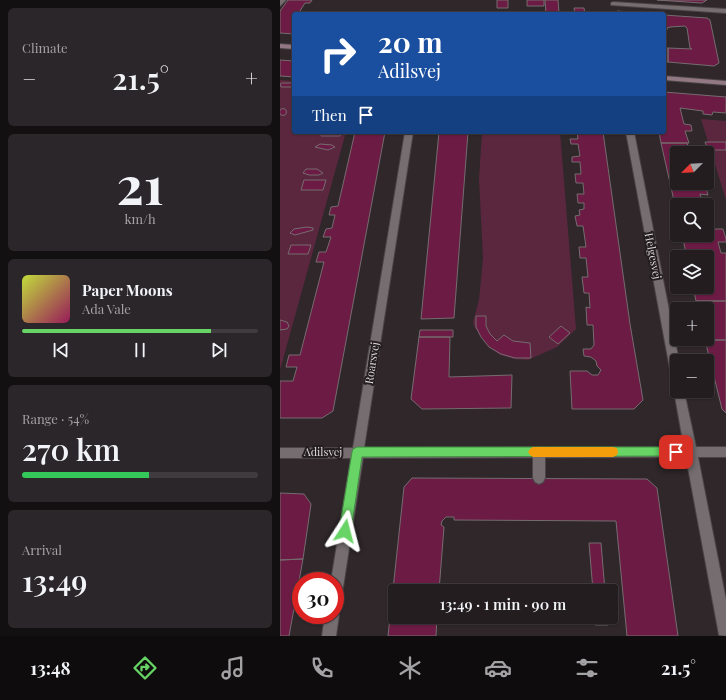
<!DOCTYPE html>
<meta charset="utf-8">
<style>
body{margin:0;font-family:"Playfair Display",serif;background:#2b2629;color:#f1f3f6;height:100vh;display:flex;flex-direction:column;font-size:15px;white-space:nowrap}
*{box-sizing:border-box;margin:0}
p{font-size:13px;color:#a3a2a5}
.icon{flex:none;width:22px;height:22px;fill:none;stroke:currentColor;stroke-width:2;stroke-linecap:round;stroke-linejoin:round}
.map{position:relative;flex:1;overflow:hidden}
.drawer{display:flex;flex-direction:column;gap:8px;padding:8px;background:#131012;width:280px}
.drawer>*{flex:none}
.guide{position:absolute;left:12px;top:12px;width:374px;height:122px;border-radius:4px;box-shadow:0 1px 3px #0004,0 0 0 1px #403b3e;background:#1a4fa0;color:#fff;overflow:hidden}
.needle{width:26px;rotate:246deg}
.buttons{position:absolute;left:390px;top:146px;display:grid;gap:8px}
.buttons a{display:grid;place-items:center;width:44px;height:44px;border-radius:4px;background:#231d20;box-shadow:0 1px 3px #0004,0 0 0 1px #403b3e;font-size:20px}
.speed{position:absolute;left:12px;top:572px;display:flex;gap:8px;font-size:20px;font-weight:700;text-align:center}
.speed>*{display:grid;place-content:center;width:52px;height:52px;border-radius:50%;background:#231d20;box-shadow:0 1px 3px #0004,0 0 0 1px #403b3e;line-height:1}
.speed .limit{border:6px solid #d22;background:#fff;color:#111}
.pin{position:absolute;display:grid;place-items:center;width:34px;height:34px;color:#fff;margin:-17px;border-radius:8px;box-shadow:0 2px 6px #0006}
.me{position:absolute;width:44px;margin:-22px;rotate:9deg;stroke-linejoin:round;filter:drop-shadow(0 0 3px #0008)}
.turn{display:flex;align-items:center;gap:14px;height:84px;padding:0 20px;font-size:18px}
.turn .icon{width:52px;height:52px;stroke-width:2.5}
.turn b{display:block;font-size:28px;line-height:34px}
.then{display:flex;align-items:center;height:38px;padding:0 20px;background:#0003;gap:8px;font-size:15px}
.big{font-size:30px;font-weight:600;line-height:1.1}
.drawer .tile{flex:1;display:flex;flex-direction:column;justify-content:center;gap:6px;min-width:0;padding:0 14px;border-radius:6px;background:#2b2629}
.drawer .dial{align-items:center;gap:0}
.dial b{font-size:52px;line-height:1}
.song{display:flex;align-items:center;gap:12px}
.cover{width:48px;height:48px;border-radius:6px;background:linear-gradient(135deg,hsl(70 70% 55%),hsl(330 70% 35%))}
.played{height:4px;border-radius:2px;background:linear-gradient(90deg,#67d465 80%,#403b3e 80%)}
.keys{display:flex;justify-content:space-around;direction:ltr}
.heat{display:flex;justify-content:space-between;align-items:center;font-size:22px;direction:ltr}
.charge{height:6px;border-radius:3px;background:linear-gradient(90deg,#34c759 54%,#403b3e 0)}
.trip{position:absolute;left:108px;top:584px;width:230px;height:40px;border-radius:4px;background:#231d20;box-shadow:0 1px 3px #0004,0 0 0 1px #403b3e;font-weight:600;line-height:40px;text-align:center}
.tabs{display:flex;height:64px;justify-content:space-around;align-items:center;background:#0e0c0d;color:#a3a2a5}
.tabs .icon{width:28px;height:28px}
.tabs .active{color:#67d465}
.tabs b{font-size:18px;color:#f1f3f6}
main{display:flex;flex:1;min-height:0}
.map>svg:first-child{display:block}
.green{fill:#5b273f}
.building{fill:#6c1b45;stroke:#756c6f}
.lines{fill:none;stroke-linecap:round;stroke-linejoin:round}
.lane-casing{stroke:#4b4447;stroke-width:2}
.street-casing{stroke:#4b4447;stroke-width:2}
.secondary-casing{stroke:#4b4447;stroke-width:2}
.lane{fill:#756d70;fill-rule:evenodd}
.street{fill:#756d70;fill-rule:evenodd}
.secondary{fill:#927882;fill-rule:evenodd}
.route{fill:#67d465;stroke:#438a42}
.slow{fill:#f59e0b}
.labels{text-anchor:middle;stroke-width:4;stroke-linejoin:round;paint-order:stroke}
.street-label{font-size:11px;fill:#ded9db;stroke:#251e20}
</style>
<main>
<section class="drawer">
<div class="tile"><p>Climate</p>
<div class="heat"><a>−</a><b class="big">21.5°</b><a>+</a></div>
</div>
<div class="tile dial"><b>21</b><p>km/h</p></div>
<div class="tile">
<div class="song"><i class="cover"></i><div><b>Paper Moons</b><p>Ada Vale</p></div></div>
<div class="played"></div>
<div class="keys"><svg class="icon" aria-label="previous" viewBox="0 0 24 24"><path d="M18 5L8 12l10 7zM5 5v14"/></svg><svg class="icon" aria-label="pause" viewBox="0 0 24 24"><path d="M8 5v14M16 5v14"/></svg><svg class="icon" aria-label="next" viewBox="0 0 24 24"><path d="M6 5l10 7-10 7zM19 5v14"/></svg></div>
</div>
<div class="tile"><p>Range · 54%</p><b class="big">270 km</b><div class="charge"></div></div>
<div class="tile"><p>Arrival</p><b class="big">13:49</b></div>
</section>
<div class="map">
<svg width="446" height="636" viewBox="0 0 446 636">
<rect width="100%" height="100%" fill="#2f272a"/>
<path class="green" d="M0 80 14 81V132H66L0 370Z
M421 119 446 121V200Z
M202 132H280L296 329 277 347 248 360 234 359 220 355 209 347 195 328 193 322 199 300 203 258 199 179Z"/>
<path class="building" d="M8 0H32L30 3H25L18 14H14V34L0 33V11Z
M217 0H228V8H217Z
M247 0H264V6H247Z
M265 0H278L279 13 266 14Z
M377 0H427L422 3Z
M294 8H304L305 14H295Z
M337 11 374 14H337Z
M384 15 427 18 430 20 439 63 434 66 388 62V48L412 49 410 48 407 28 405 26 390 27 387 28V30H384Z
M384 48H388V62H384Z
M0 60 14 61V77L0 76Z
M2 83H14V87H1L0 84Z
M384 92 446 97V113L433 112 432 115 423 114V111L400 108 404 124 411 125 412 131H405L409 143H381L379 132H384Z
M-0.5 112a3.5 3.5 0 1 1 7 0a3.5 3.5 0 1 1-7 0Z
M42 132H61L60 136H41Z
M75 132H105L53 411 42 418H0V381H13L17 367H6L9 355H20L44 262H36L39 252H46L51 237H43L46 229 52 228 55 215H49L51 207 58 206Z
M159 132H188L174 318 141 319Z
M297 132H323L350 324 363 400 354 409H292L290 371H307L312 375H318L321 370 317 366 316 361 311 357 304 356 303 349H311L314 345 313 325H307L306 307 310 308 309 293H304L302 277H308L306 258H300L299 247H306L303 226H297L295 216 300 215 299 210 304 209V203H298L297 194H304L303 183H296L295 174H301L300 162H292V157L300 156 298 144H291L290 139H298Z
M425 142H446V150H428Z
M381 143H407L409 149H415L416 153H397V183H418L419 188H426L428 195 420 194 423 205H397V214Z
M40 144 52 145 55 147 48 150 35 147Z
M26 169H37L43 173 39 175H29L23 173Z
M24 180H46L43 190H21Z
M427 209H432L434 215H427Z
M427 224H432L434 229H443L446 239V242H438L441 253H446V301H416L413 287H427V257H407L402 235H427Z
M27 227 33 228V230L15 235 10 233 14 229Z
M11 245H31L28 254H8Z
M416 301H446V340H425L427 339V309H418Z
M196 316H206V326L210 334 217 341 224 335 233 341 250 343 251 358H235L221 354 209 347 201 337 196 327Z
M0 320 7 322 9 326 7 329 0 330Z
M281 326 290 333 278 344 269 337Z
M140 330H173V337H139Z
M139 337H170L169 377 232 375 231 408 142 409 131 399Z
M425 340H446V413L442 409Z
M132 478 367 479 377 488 398 636H347L336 521 174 520V517H166L162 521 161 525 164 527 159 591H115V617H157L156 636H108L124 487Z
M0 493 24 494 31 504 23 559 0 560Z
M309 543H321L325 591H313Z
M23 559 9 636H0V560Z
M315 617H327L328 625H315Z"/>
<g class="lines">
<g class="lane-casing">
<path id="lane" d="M259 447 263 448 265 452V478L263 482 259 484 255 482 253 478V452L255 448Z"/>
</g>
<g class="street-casing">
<path id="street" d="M0 0H6L0 6Z
M333 2 446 9V13L331 5V3Z
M125 132H133L84 448 404 447 394 391 397 387V391H404L416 447H446V457H418L446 600V636L439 635 406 457 83 458 62 594 60 599 55 601V581H51L71 458H0V448H73Z
M346 132H354L399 361H397V384L393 383 392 380Z
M55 609 59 615 56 636H42L45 615H55Z"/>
</g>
<g class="secondary-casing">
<path id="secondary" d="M0 44 14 45V49L0 48Z
M384 76 446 81V85L384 80Z"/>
</g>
<use href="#lane" class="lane"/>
<use href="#street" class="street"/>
<use href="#secondary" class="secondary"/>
</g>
<path class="route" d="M77 447H396L399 448 401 452 399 455 396 456 82 457 71 531 69 535 65 537 61 535 59 531 72 452 73 449Z"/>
<path class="slow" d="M253 447H333L337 448 338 452 337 455 333 457H253L250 455 248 452 250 449Z"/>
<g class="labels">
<g class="street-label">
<text transform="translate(373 256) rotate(79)" y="4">Helgesvej</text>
<text transform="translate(92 363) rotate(-81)" y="4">Roarsvej</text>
<text x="43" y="456">Adilsvej</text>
</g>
</g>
</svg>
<div class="buttons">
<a><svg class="needle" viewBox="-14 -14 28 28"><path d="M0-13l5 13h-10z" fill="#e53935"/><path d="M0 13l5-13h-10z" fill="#a3a2a5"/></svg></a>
<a><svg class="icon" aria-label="search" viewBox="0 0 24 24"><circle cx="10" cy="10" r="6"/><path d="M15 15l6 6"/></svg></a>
<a><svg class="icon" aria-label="layers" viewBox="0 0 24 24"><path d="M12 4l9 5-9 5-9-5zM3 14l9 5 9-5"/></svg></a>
<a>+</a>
<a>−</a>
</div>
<div class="speed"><div class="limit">30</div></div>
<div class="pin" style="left:396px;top:452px;background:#d93025"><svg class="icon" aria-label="arrive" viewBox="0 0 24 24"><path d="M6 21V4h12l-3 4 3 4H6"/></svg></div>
<svg class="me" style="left:65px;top:531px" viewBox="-20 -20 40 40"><path d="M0-17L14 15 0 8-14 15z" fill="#67d465" stroke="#fff" stroke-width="4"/></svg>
<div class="trip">13:49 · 1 min · 90 m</div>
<div class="guide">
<div class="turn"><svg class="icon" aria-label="right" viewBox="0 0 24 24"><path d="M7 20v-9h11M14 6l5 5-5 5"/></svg><div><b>20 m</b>Adilsvej</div></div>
<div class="then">Then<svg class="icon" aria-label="arrive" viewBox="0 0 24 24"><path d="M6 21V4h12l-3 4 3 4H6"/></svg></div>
</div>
</div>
</main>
<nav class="tabs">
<b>13:48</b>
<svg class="icon active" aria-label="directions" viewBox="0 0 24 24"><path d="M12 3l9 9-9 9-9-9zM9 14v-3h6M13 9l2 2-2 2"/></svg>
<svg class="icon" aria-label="music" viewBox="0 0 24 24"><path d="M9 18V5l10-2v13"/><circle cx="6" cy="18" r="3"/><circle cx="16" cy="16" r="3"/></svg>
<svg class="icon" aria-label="phone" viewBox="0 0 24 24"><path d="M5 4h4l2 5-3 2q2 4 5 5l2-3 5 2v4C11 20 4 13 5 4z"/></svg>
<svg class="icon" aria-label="climate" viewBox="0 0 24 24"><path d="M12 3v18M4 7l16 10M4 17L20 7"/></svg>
<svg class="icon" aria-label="car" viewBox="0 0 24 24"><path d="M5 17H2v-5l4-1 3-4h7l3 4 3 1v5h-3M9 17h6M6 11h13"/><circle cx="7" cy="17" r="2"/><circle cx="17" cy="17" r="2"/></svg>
<svg class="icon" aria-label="filters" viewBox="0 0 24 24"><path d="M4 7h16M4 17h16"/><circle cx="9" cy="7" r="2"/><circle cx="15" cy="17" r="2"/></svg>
<b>21.5°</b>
</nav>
